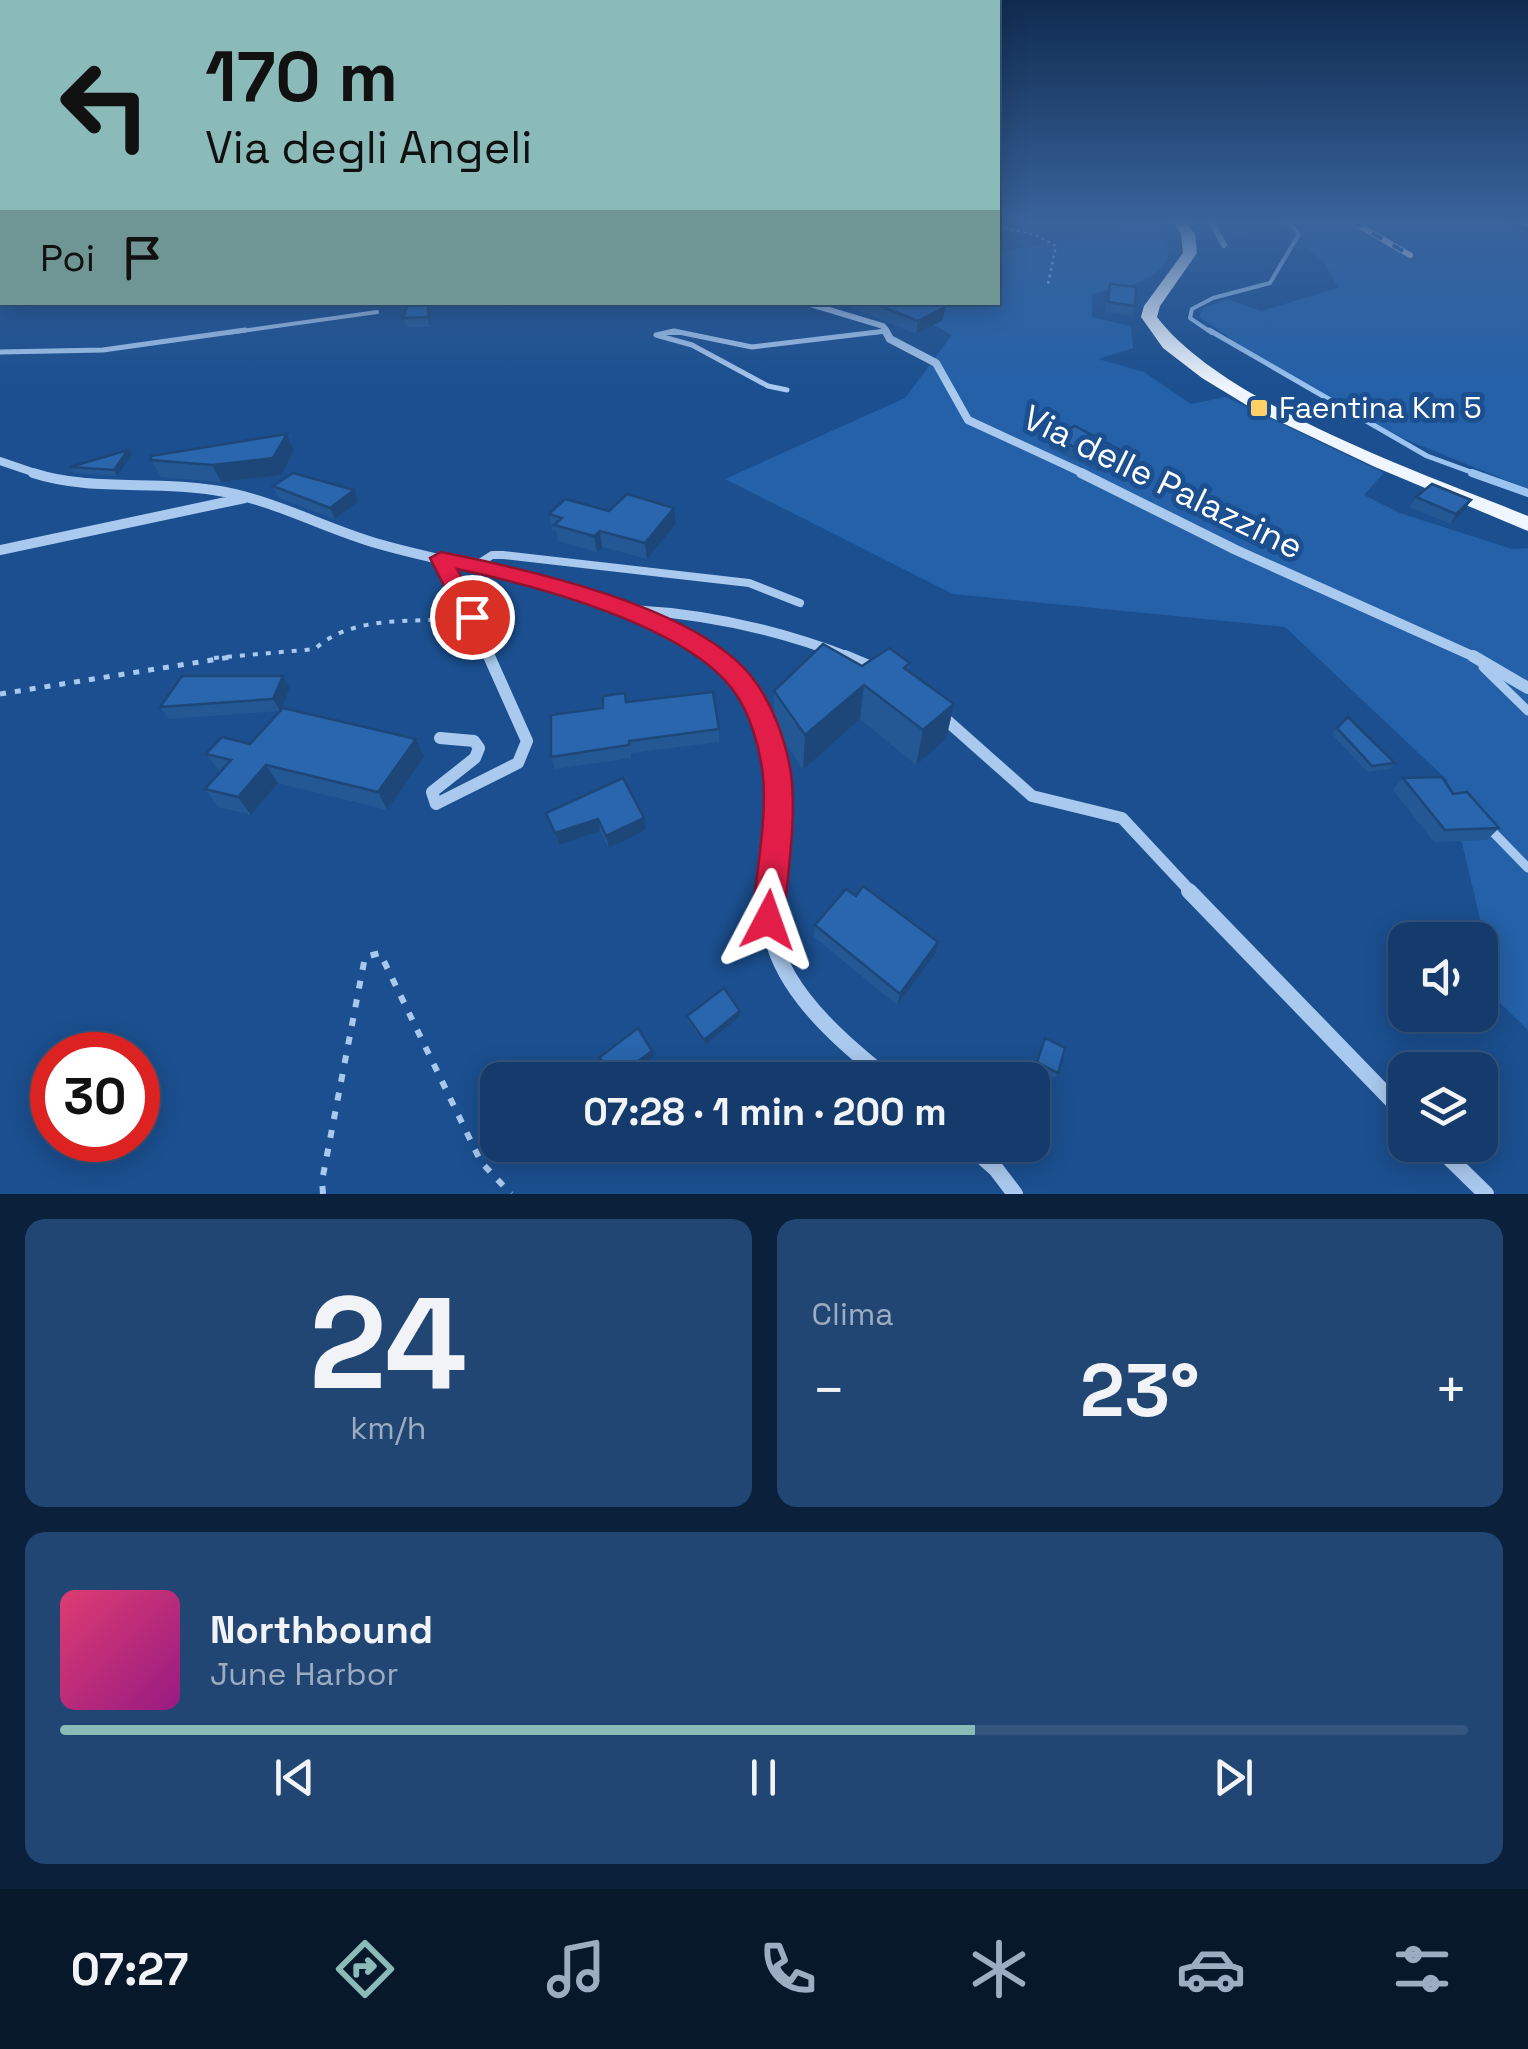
<!DOCTYPE html>
<html lang="it">
<meta charset="utf-8">
<style>
body{margin:0;font-family:"Space Grotesk",sans-serif;background:#214673;color:#f1f3f6;height:100vh;display:flex;flex-direction:column;font-size:38px;white-space:nowrap}
*{box-sizing:border-box;margin:0}
p{font-size:32px;color:#9dadc1}
.icon{flex:none;width:55px;height:55px;fill:none;stroke:currentColor;stroke-width:2;stroke-linecap:round;stroke-linejoin:round}
.map{position:relative;height:1194px;overflow:hidden}
.sheet{display:flex;flex-direction:column;gap:25px;padding:25px;background:#0b203b;flex:1}
.sheet>*{flex:none}
.guide{position:absolute;left:0px;top:0px;width:1000px;height:305px;box-shadow:0 5px 25px #0003,0 0 0 2px #33557e;background:#8bbbb9;color:#111;overflow:hidden}
.controls{position:absolute;left:1388px;top:922px;display:grid;gap:20px}
.controls a{display:grid;place-items:center;width:110px;height:110px;border-radius:20px;background:#143b6b;box-shadow:0 5px 25px #0003,0 0 0 2px #33557e;font-size:50px}
.speed{position:absolute;left:30px;top:1032px;display:flex;gap:20px;font-size:50px;font-weight:700;text-align:center}
.speed>*{display:grid;place-content:center;width:130px;height:130px;border-radius:50%;background:#143b6b;box-shadow:0 5px 25px #0003,0 0 0 2px #33557e;line-height:1}
.speed .limit{border:15px solid #d22;background:#fff;color:#111}
.pin{position:absolute;display:grid;place-items:center;width:85px;height:85px;color:#fff;margin:-42px;border:5px solid #fff;border-radius:50%;box-shadow:0 2px 10px #0007}
.me{position:absolute;width:110px;margin:-55px;rotate:4deg;stroke-linejoin:round;filter:drop-shadow(0 0 8px #0008)}
.turn{display:flex;align-items:center;gap:35px;height:210px;padding:0 40px;font-size:45px}
.turn .icon{width:130px;height:130px;stroke-width:2.5}
.turn b{display:block;font-size:70px;line-height:85px}
.then{display:flex;align-items:center;height:95px;padding:0 40px;background:#0003;gap:20px;font-size:38px}
.big{font-size:75px;font-weight:700;line-height:1.1}
.sheet .tile{flex:1;display:flex;flex-direction:column;justify-content:center;gap:15px;min-width:0;padding:0 35px;border-radius:20px;background:#214673}
.sheet .dial{align-items:center;gap:0}
.dial b{font-size:130px;line-height:1}
.song{display:flex;align-items:center;gap:30px}
.cover{width:120px;height:120px;border-radius:15px;background:linear-gradient(135deg,hsl(340 70% 55%),hsl(310 70% 35%))}
.played{height:10px;border-radius:5px;background:linear-gradient(90deg,#8bbbb9 65%,#33557e 65%)}
.keys{display:flex;justify-content:space-around;direction:ltr}
.heat{display:flex;justify-content:space-between;align-items:center;font-size:55px;direction:ltr}
.sheet .tiles{flex:1;display:grid;gap:25px;grid-template-columns:1fr 1fr}
.tile:last-child{grid-column:span 2}
.trip{position:absolute;left:480px;top:1062px;width:570px;height:100px;border-radius:20px;background:#143b6b;box-shadow:0 5px 25px #0003,0 0 0 2px #33557e;font-weight:700;line-height:100px;text-align:center}
.tab-bar{display:flex;height:160px;justify-content:space-around;align-items:center;background:#08182b;color:#9dadc1}
.tab-bar .icon{width:70px;height:70px}
.tab-bar .selected{color:#8bbbb9}
.tab-bar b{font-size:45px;color:#f1f3f6}
.map>svg:first-child{display:block}
.green{fill:#2461a8}
.lines{fill:none;stroke-linecap:round;stroke-linejoin:round}
.stream-far2{stroke:#9cc4f0;stroke-width:4}
.stream-far1{stroke:#9cc4f0;stroke-width:5}
.stream{stroke:#9cc4f0;stroke-width:8}
.path-far3{stroke:#a9c9ee;stroke-width:2.5;stroke-dasharray:2.5 4;stroke-linecap:butt}
.path-far2{stroke:#a9c9ee;stroke-width:4;stroke-dasharray:5 8;stroke-linecap:butt}
.path-far1{stroke:#a9c9ee;stroke-width:5;stroke-dasharray:6 9;stroke-linecap:butt}
.path{stroke:#a9c9ee;stroke-width:6;stroke-dasharray:8 11;stroke-linecap:butt}
.service-far3{stroke:#a9c9ee;stroke-width:4}
.service-far2{stroke:#a9c9ee;stroke-width:5}
.service-far1{stroke:#a9c9ee;stroke-width:8}
.service{stroke:#a9c9ee;stroke-width:9}
.minor-far4{stroke:#a9c9ee;stroke-width:6}
.minor-far3{stroke:#a9c9ee;stroke-width:8}
.minor-far2{stroke:#a9c9ee;stroke-width:10}
.minor-far1{stroke:#a9c9ee;stroke-width:12}
.minor{stroke:#a9c9ee;stroke-width:16}
.primary{fill:#f0f6ff;fill-rule:evenodd}
.rail-casing{stroke:#fff;stroke-width:6}
.rail{stroke:#1b4f8f;stroke-width:4;stroke-dasharray:12;stroke-linecap:butt}
.wall{fill:#245895}
.shaded-wall{fill:#1d4779}
.building{fill:#2a66ad;stroke:#1d4779;stroke-width:2.5}
.route{fill:#e11d48;stroke:#92132f;stroke-width:2.5}
.poi-dot{fill:#ffd166;stroke:#1b4f8f;stroke-width:4}
.labels{text-anchor:middle;stroke-width:10;stroke-linejoin:round;paint-order:stroke}
.far-poi-label{font-size:30px;fill:#fff;stroke:#1b4f8f;text-anchor:start}
.street-label{font-size:35px;fill:#fff;stroke:#1b4f8f}
</style>
<div class="map">
<svg width="1528" height="1194" viewBox="0 0 1528 1194">
<rect width="100%" height="100%" fill="#1b4f8f"/>
<path class="green" d="M1275 221H1342L1406 255 1412 254 1357 221H1500L1528 235V489L1402 438 1270 365 1199 317 1203 308 1227 299 1261 311 1338 288 1324 262Z
M1153 222 1169 248C1164 286 1123 285 1092 294V317L1131 326 1133 348 1098 359 1144 372 1191 404 1226 397 1384 473 1364 495 1400 513 1512 549 1528 548V1030L1500 1003 1447 780 1285 627 953 594 725 479 905 398 952 335 895 303 998 302V253Z"/>
<g class="lines">
<path class="stream-far2" d="M1212 333 1190 318 1192 309 1213 298 1270 283 1299 234 1288 221"/>
<path class="stream-far1" d="M1209 330 1427 456 1479 475"/>
<path class="stream" d="M1472 473 1528 493"/>
<path class="path-far3" d="M998 227 1036 235 1056 246 1048 284"/>
<path class="path-far2" d="M214 658 315 649C350 616 409 622 454 619"/>
<path class="path-far1" d="M0 694 237 656"/>
<path class="path" d="M323 1194 322 1181 365 957 380 953 481 1162 511 1194"/>
<path class="service-far3" d="M227 333 377 312
M666 333H683
M871 333 886 331"/>
<path class="service-far2" d="M0 352 103 350 245 330
M787 390 768 386 692 345 656 335 674 331 752 347 886 331"/>
<path class="service-far1" d="M475 566 492 555H503L749 583 800 603"/>
<path class="service" d="M1483 667 1528 711
M1489 828 1528 868"/>
<path class="minor-far4" d="M1211 221 1224 245
M803 302 883 326 887 333"/>
<path class="minor-far3" d="M885 330 890 339 936 363 968 420 1087 475
M0 461 41 475"/>
<path class="minor-far2" d="M33 473C92 492 153 480 213 490 271 498 323 528 379 544 490 576 620 584 714 658
M1081 473 1236 550 1477 658
M0 550 245 498
M441 558 490 658
M632 610C708 614 780 630 851 658"/>
<path class="minor-far1" d="M711 656C789 717 780 803 769 893
M845 656 876 669
M1473 656 1528 688
M943 717 1032 796 1122 818 1192 893
M440 738 474 741 479 748 475 758 432 792 436 804 518 763 527 741 489 656"/>
<path class="minor" d="M769 891C759 973 831 1033 889 1080
M1189 891 1405 1114
M969 1145 996 1169 1015 1194
M1436 1145 1486 1194"/>
<path class="primary" d="M1173 221H1185L1195 234 1197 253 1160 306 1157 317C1223 404 1424 474 1528 516V531L1375 467 1253 409 1202 378 1163 348 1141 317 1144 306 1183 253 1181 234Z
M1518 221H1528V226L1520 224Z"/>
<g class="rail-casing">
<path id="rail" d="M1351 221 1410 255"/>
</g>
<use href="#rail" class="rail"/>
</g>
<path class="wall" d="M1228 221H1249L1244 235 1224 231Z
M1110 284 1135 306 1132 316 1105 312Z
M409 302H430V327H406L403 318Z
M838 302H893L896 306 945 307 943 320 916 334Z
M287 434 294 451 281 475 221 482 161 477 151 460Z
M1052 436 1117 462 1097 471 1049 448Z
M128 450 132 455 117 476 74 473 70 467Z
M273 486 359 501 335 519 279 498Z
M1416 497 1465 510 1450 524 1410 507Z
M674 508 676 524 647 559 602 547 597 552 558 541 556 531 552 530 549 514Z
M910 663 909 671 954 704 946 739 916 765 860 719 803 770 774 725V691L862 666Z
M283 676 290 688 280 711 169 719 160 707Z
M627 702 719 729V742L631 753V758L555 769 551 757 603 708Z
M1337 728 1395 763 1390 769 1367 772 1332 734Z
M250 744 424 757 387 810 278 783 251 815 218 807 205 789 220 772 206 754Z
M1403 778 1453 794 1499 828 1487 840 1434 842 1393 790Z
M546 813 646 830 609 848 600 831 559 845Z
M815 925 935 954 897 1005 814 937Z
M740 1011V1016L705 1045 688 1021 687 1016Z
M1045 1038 1058 1073 1055 1078 1035 1067Z"/>
<path class="shaded-wall" d="M428 302H430V327L428 317Z
M945 307 943 320 916 334 918 321Z
M287 434 294 451 281 475 221 482 212 465Z
M128 450 132 455 117 476 114 470Z
M1120 450 1117 462 1097 471 1101 460Z
M354 490 359 501 335 519 330 508Z
M1471 500 1465 510 1450 524 1456 514Z
M674 508 676 524 647 559 645 543Z
M600 531 602 547 597 552 594 536Z
M283 676 290 688 280 711 273 699Z
M864 685 860 719 803 770 805 735Z
M954 704 946 739 916 765 923 730Z
M416 739 424 757 387 810 378 792Z
M266 765 278 783 251 815 238 797Z
M644 818 646 830 609 848 606 836Z
M598 819 600 831 559 845 555 833Z
M938 942 935 954 897 1005 900 994Z
M740 1011V1016L705 1045 704 1040Z
M652 1051 654 1056 623 1080H615Z"/>
<path class="building" d="M1228 221H1249L1247 226 1228 223Z
M1110 284 1136 287 1135 306 1108 302Z
M409 302H428V317L403 318Z
M870 302H893L896 306 905 302H932L945 307 918 321Z
M1075 426 1120 450 1101 460 1052 436Z
M287 434 273 458 212 465 151 460V456Z
M128 450 114 470 70 467Z
M293 473 354 490 330 508 273 486Z
M1432 484 1471 500 1456 514 1416 497Z
M627 494 674 508 645 543 600 531 594 536 554 525 562 518 549 514 565 499 609 511Z
M823 644 862 666 889 648 910 663 904 668 954 704 923 730 864 685 805 735 774 691Z
M182 676H283L273 699 160 707Z
M713 692 719 729 629 741V745L551 757V715L603 708V696L625 693 626 702Z
M283 708 416 739 378 792 266 765 238 797 205 789 231 760 206 754 222 737 250 744Z
M1348 717 1395 763 1372 766 1337 728Z
M1442 777 1453 794 1467 792 1499 828 1445 830 1403 778Z
M623 778 644 818 606 836 598 819 555 833 546 813Z
M863 886 938 942 900 994 815 925 846 889 856 896Z
M724 988 740 1011 704 1040 687 1016Z
M638 1028 652 1051 613 1080 600 1057Z
M1045 1038 1065 1048 1058 1073 1037 1062Z"/>
<linearGradient id="sky" x2="0" y2="1"><stop stop-color="#0f2b4f"/><stop offset="0.57" stop-color="#39639b"/><stop offset="1" stop-color="#39639b" stop-opacity="0"/></linearGradient>
<rect width="1528" height="388" fill="url(#sky)"/>
<path class="route" d="M441 552C527 569 694 606 751 676 772 702 786 741 791 774 797 821 787 873 784 920L779 931 768 936 756 931 752 920C756 873 767 822 763 776 760 748 750 712 733 690 685 625 534 585 457 569L483 617 472 625 463 623 430 558Z"/>
<rect class="poi-dot" x="1249" y="398" width="20" height="20" rx="5"/>
<g class="labels">
<g class="far-poi-label">
<text x="1279" y="418">Faentina Km 5</text>
</g>
<g class="street-label">
<text transform="translate(1163 482) rotate(26)" y="12">Via delle Palazzine</text>
</g>
</g>
</svg>
<div class="controls">
<a><svg class="icon" aria-label="sound" viewBox="0 0 24 24"><path d="M4 9h4l5-4v14l-5-4H4zM17 9q2 3 0 6"/></svg></a>
<a><svg class="icon" aria-label="layers" viewBox="0 0 24 24"><path d="M12 4l9 5-9 5-9-5zM3 14l9 5 9-5"/></svg></a>
</div>
<div class="speed"><div class="limit">30</div></div>
<div class="pin" style="left:472px;top:617px;background:#d93025"><svg class="icon" aria-label="arrive" viewBox="0 0 24 24"><path d="M6 21V4h12l-3 4 3 4H6"/></svg></div>
<svg class="me" style="left:768px;top:920px" viewBox="-20 -20 40 40"><path d="M0-17L14 15 0 8-14 15z" fill="#e11d48" stroke="#fff" stroke-width="4"/></svg>
<div class="trip">07:28 · 1 min · 200 m</div>
<div class="guide">
<div class="turn"><svg class="icon" aria-label="left" viewBox="0 0 24 24"><path d="M17 20v-9H6M10 6l-5 5 5 5"/></svg><div><b>170 m</b>Via degli Angeli</div></div>
<div class="then">Poi<svg class="icon" aria-label="arrive" viewBox="0 0 24 24"><path d="M6 21V4h12l-3 4 3 4H6"/></svg></div>
</div>
</div>
<section class="sheet">
<div class="tiles">
<div class="tile dial"><b>24</b><p>km/h</p></div>
<div class="tile"><p>Clima</p>
<div class="heat"><a>−</a><b class="big">23°</b><a>+</a></div>
</div>
<div class="tile">
<div class="song"><i class="cover"></i><div><b>Northbound</b><p>June Harbor</p></div></div>
<div class="played"></div>
<div class="keys"><svg class="icon" aria-label="previous" viewBox="0 0 24 24"><path d="M18 5L8 12l10 7zM5 5v14"/></svg><svg class="icon" aria-label="pause" viewBox="0 0 24 24"><path d="M8 5v14M16 5v14"/></svg><svg class="icon" aria-label="next" viewBox="0 0 24 24"><path d="M6 5l10 7-10 7zM19 5v14"/></svg></div>
</div>
</div>
</section>
<nav class="tab-bar">
<b>07:27</b>
<svg class="icon selected" aria-label="directions" viewBox="0 0 24 24"><path d="M12 3l9 9-9 9-9-9zM9 14v-3h6M13 9l2 2-2 2"/></svg>
<svg class="icon" aria-label="music" viewBox="0 0 24 24"><path d="M9 18V5l10-2v13"/><circle cx="6" cy="18" r="3"/><circle cx="16" cy="16" r="3"/></svg>
<svg class="icon" aria-label="phone" viewBox="0 0 24 24"><path d="M5 4h4l2 5-3 2q2 4 5 5l2-3 5 2v4C11 20 4 13 5 4z"/></svg>
<svg class="icon" aria-label="climate" viewBox="0 0 24 24"><path d="M12 3v18M4 7l16 10M4 17L20 7"/></svg>
<svg class="icon" aria-label="car" viewBox="0 0 24 24"><path d="M5 17H2v-5l4-1 3-4h7l3 4 3 1v5h-3M9 17h6M6 11h13"/><circle cx="7" cy="17" r="2"/><circle cx="17" cy="17" r="2"/></svg>
<svg class="icon" aria-label="filters" viewBox="0 0 24 24"><path d="M4 7h16M4 17h16"/><circle cx="9" cy="7" r="2"/><circle cx="15" cy="17" r="2"/></svg>
</nav>
